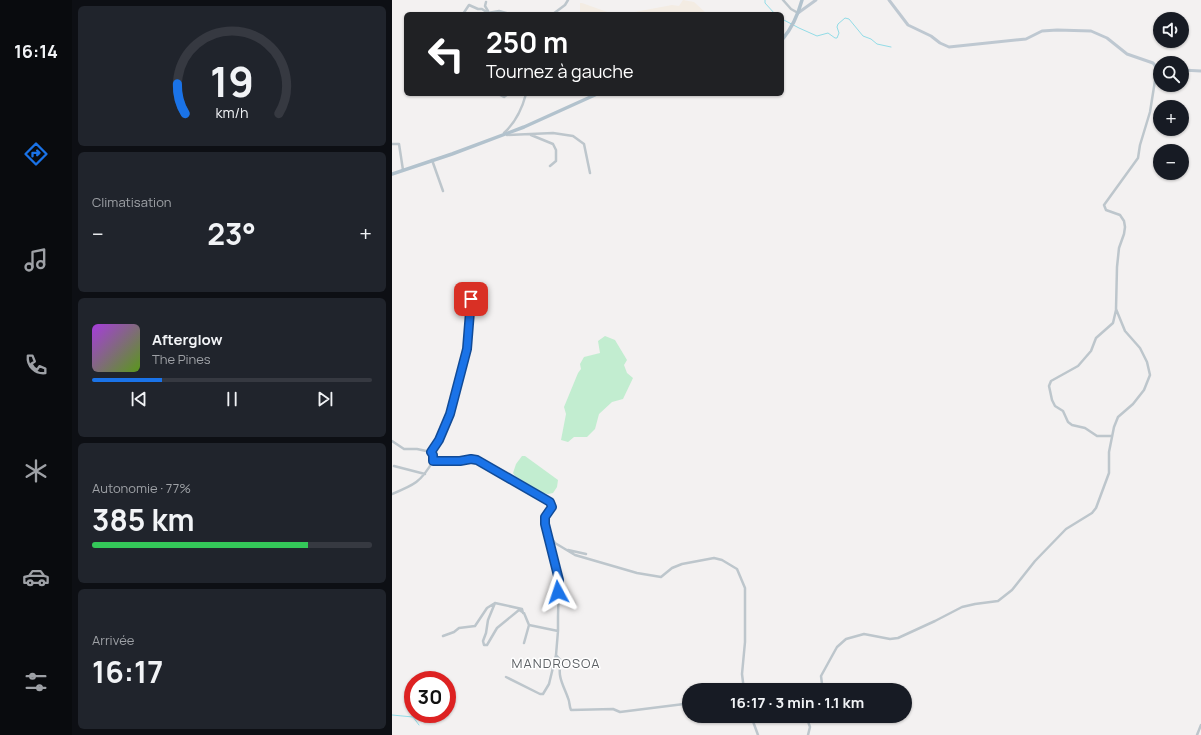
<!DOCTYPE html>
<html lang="fr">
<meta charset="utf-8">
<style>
body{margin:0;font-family:Manrope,sans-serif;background:#20242c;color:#f1f3f6;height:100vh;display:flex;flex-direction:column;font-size:15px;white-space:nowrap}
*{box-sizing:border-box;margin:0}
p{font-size:13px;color:#9ea1a6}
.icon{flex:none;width:22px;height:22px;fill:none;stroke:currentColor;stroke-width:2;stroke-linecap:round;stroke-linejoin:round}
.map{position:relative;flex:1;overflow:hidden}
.drawer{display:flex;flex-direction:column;gap:6px;padding:6px;background:#0d0f14;width:320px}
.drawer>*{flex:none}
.guide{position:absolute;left:12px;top:12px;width:380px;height:84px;border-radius:6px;box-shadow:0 1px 3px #0004;background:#202124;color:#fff;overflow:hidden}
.fabs{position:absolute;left:761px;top:12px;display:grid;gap:8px}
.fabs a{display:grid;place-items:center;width:36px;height:36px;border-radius:50%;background:#171b24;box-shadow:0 1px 3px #0004;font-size:20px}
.speed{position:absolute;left:12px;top:671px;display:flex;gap:8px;font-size:20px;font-weight:700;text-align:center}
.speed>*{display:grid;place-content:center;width:52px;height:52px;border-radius:50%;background:#171b24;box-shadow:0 1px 3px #0004;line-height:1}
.speed .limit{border:6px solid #d22;background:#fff;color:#111}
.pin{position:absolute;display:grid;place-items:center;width:34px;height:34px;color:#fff;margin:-17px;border-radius:8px;box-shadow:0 2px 6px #0006}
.me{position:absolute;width:44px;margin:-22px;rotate:355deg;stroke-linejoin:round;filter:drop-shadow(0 0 3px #0008)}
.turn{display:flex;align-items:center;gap:14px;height:84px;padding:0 16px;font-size:18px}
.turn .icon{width:52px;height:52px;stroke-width:2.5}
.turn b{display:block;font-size:28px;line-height:34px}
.big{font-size:30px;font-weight:700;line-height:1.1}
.drawer .widget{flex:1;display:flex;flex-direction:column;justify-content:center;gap:6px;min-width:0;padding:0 14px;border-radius:6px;background:#20242c}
.drawer .dial{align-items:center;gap:0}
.dial svg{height:104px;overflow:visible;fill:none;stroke:#363941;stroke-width:7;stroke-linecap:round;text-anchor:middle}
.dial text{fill:#f1f3f6;stroke:none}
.song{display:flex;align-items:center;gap:12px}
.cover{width:48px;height:48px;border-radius:6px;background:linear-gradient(135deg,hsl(280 70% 55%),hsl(90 70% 35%))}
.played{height:4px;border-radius:2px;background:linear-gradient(90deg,#1a73e8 25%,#363941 25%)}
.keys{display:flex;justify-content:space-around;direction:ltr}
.heat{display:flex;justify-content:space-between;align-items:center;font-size:22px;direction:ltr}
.charge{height:6px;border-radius:3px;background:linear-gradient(90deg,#34c759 77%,#363941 0)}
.trip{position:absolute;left:290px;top:683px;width:230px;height:40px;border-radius:20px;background:#171b24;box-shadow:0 1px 3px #0004;font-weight:700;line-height:40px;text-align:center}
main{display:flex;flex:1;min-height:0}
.tabs{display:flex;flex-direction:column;width:72px;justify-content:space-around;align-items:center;background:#090b0e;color:#9ea1a6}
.tabs .icon{width:28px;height:28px}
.tabs .active{color:#1a73e8}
.tabs b{font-size:18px;color:#f1f3f6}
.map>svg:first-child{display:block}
.green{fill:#c2edd0}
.sand{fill:#f3ece3}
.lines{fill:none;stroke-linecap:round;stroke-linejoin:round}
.stream{stroke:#92dce7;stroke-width:1}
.street{stroke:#bdc6cc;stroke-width:2.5}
.secondary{stroke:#bec8d1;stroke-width:3}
.primary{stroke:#b2c2cd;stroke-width:3.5}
.route-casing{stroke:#114b97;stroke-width:10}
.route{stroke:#1a73e8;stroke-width:7}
.labels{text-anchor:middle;stroke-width:3;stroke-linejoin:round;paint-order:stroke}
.neighbourhood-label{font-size:13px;letter-spacing:1px;fill:#5d6165;stroke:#fff}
</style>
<main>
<nav class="tabs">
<b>16:14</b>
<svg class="icon active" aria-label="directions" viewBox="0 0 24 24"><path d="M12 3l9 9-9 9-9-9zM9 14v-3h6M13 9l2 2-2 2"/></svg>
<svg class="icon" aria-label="music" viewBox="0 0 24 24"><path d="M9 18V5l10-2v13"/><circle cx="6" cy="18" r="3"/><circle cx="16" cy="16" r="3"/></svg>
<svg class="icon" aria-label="phone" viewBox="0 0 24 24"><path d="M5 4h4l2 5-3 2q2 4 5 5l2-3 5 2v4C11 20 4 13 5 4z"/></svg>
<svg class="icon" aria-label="climate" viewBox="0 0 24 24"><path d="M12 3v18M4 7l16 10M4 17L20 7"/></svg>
<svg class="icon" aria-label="car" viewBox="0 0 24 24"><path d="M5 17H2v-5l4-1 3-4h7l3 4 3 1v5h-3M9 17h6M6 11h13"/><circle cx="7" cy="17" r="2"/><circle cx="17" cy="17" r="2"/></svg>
<svg class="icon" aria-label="filters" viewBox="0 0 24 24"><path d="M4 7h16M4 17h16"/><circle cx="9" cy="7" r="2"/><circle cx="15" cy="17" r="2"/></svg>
</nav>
<section class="drawer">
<div class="widget dial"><svg viewBox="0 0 100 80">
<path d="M14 69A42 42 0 1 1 86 69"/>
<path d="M14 69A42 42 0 0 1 8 46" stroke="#1a73e8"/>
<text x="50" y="56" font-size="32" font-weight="700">19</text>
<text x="50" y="72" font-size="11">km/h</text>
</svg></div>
<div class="widget"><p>Climatisation</p>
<div class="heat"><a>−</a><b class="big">23°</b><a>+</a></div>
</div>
<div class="widget">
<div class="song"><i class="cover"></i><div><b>Afterglow</b><p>The Pines</p></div></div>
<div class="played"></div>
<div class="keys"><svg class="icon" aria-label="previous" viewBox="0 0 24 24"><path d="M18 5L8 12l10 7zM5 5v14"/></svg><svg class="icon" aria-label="pause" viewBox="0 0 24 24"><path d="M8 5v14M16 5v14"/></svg><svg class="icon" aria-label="next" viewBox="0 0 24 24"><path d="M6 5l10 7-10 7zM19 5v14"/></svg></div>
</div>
<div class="widget"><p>Autonomie · 77%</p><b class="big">385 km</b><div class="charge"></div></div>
<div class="widget"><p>Arrivée</p><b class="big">16:17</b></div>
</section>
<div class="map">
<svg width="809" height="735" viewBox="0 0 809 735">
<rect width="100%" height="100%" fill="#f3f1f1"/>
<path class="green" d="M213 336 223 340 235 360 232 365 235 373 241 378 231 399 220 402 207 414 203 429 195 437H182L176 442 169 440 174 414 172 407 186 373 189 369 188 364 192 357 208 353 206 341Z
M130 456H133L166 480 165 487 161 493 156 494 151 493 123 476 121 473 124 464Z"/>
<path class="sand" d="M291 0 302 2 315 14H232L280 5 287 6Z
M188 3H190L221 14H188Z"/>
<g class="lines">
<path class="stream" d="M373 0V3L383 14
M390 19 407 28 425 36 436 33 443 38H445L447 33 445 27 446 24 453 18 457 19 471 36 479 39 485 44 499 47
M0 715 21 717 27 725"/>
<path class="street" d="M391 0 399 9 406 13
M94 2 93 6 96 11
M71 14 77 5 86 9H90L96 13 107 11 118 14
M161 14 173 5 176 0
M106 94 112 97 116 94
M112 133C123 123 130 109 134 94
M115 135 161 133 181 136 192 144 198 173
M139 135 161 144 164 150V161L158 166
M0 144H7L11 170
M40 160 51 191
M720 436H705L693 428 680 425 676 422 671 411 663 406 660 400 657 386 659 381 686 366 699 351 704 338 721 323 724 310
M0 441 12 449H25L39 452
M41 461V455L39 452 47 440 58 414 75 349 80 285
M2 466 33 474
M0 494C22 485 29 482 41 461H68L79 459 85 460 158 502 160 507 153 517 155 532 163 543 183 555 245 573 269 577 280 568 290 564 322 558 330 560 345 569 353 588V642L350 674 352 690
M176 550 194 554
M103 603 130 609 131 613
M51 636 62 632 67 628 83 626 95 608 103 603 96 620 94 633 91 641 92 645H95L105 628 127 610 132 613 137 625 166 631
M132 643 137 625
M164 655 169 661C165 677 171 684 176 698 178 702 177 706 179 710L221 709 228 712 292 704 297 707
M114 677 148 694H151L157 684 164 655 166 631V616L167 580 156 536
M427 690 430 684 429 676 440 656 445 647 454 639 472 634 498 639 506 638 543 621 570 607 583 604 606 601 620 590 643 561 674 529 700 513 704 508 717 473V452L722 427 726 417 741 404 752 390 758 375 755 362 748 348 733 331 724 309 725 267 727 248 732 234 733 227 732 221 728 215 714 210 712 205 746 158 748 145 758 112 765 68
M359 716 366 735
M414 716 418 727 416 735
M805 735 809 725"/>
<path class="secondary" d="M497 0 516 25 539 36 548 43 557 47 634 39 650 31 665 30 699 31 715 38 735 54 761 63 765 68H768
M406 13 424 0
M790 70 809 71"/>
<path class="primary" d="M390 40C400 28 406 15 410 0
M0 174 60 154 132 127 205 94"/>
</g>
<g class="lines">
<g class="route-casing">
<path id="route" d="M79 299 75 349 58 414 47 440 39 452 41 455V461H68L79 459 85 460 158 502 160 507 153 517V524L167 580 166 592"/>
</g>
<use href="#route" class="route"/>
</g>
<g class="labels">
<g class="neighbourhood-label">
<text x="164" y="668">MANDROSOA</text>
</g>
</g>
</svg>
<div class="fabs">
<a><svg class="icon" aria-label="sound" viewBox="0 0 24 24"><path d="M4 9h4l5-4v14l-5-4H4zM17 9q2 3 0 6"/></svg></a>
<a><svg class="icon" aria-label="search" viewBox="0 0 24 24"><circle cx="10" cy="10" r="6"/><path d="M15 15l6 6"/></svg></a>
<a>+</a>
<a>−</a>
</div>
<div class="speed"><div class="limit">30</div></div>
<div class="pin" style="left:79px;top:299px;background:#d93025"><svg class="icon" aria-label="arrive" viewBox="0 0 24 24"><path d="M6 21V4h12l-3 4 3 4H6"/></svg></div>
<svg class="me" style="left:166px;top:592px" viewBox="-20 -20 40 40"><path d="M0-17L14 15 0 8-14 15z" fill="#1a73e8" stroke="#fff" stroke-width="4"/></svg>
<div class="trip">16:17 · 3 min · 1.1 km</div>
<div class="guide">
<div class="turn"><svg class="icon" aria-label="left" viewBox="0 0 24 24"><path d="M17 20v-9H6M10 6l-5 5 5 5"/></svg><div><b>250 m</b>Tournez à gauche</div></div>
</div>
</div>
</main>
